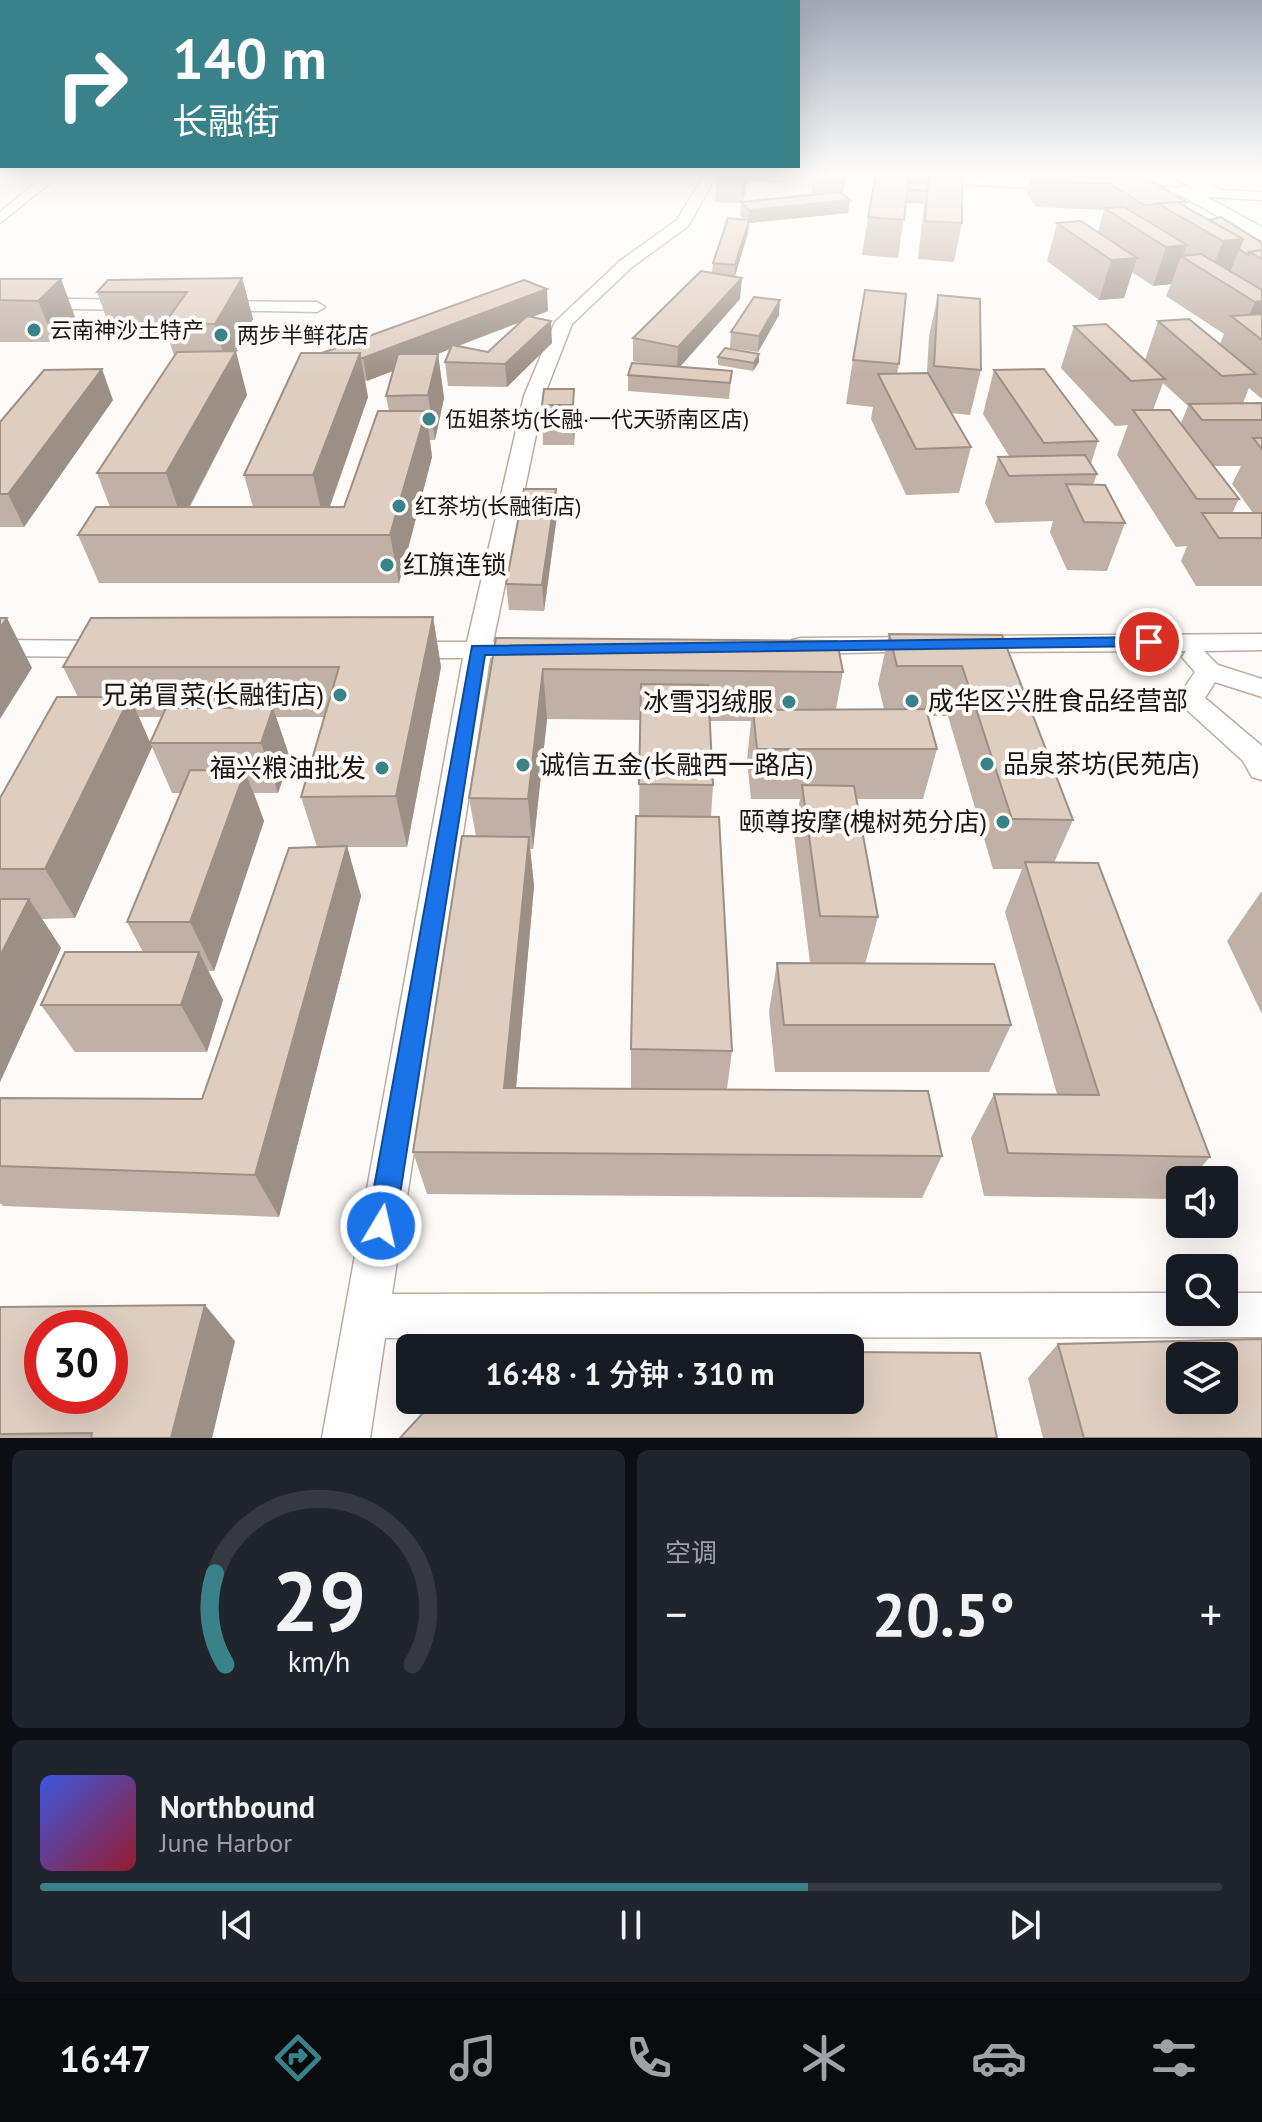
<!DOCTYPE html>
<html lang="zh">
<meta charset="utf-8">
<style>
body{margin:0;font-family:"PT Sans","Noto Sans SC",sans-serif;background:#20242c;color:#f1f3f6;height:100vh;display:flex;flex-direction:column;font-size:30px;white-space:nowrap}
*{box-sizing:border-box;margin:0}
p{font-size:26px;color:#9ea1a6}
.icon{flex:none;width:44px;height:44px;fill:none;stroke:currentColor;stroke-width:2;stroke-linecap:round;stroke-linejoin:round}
.map{position:relative;height:1438px;overflow:hidden}
.side{display:flex;flex-direction:column;gap:12px;padding:12px;background:#0d0f14;flex:1}
.side>*{flex:none}
.guide{position:absolute;left:0px;top:0px;width:800px;height:168px;box-shadow:0 8px 32px #0002;background:#3a8289;color:#fff;overflow:hidden}
.fabs{position:absolute;left:1166px;top:1166px;display:grid;gap:16px}
.fabs a{display:grid;place-items:center;width:72px;height:72px;border-radius:12px;background:#171b24;box-shadow:0 8px 32px #0002;font-size:40px}
.speed{position:absolute;left:24px;top:1310px;display:flex;gap:16px;font-size:40px;font-weight:700;text-align:center}
.speed>*{display:grid;place-content:center;width:104px;height:104px;border-radius:50%;background:#171b24;box-shadow:0 8px 32px #0002;line-height:1}
.speed .limit{border:12px solid #d22;background:#fff;color:#111}
.pin{position:absolute;display:grid;place-items:center;width:68px;height:68px;color:#fff;margin:-34px;border:4px solid #fff;border-radius:50%;box-shadow:0 2px 8px #0007}
.me{position:absolute;width:88px;margin:-44px;rotate:9deg;stroke-linejoin:round;filter:drop-shadow(0 0 6px #0008)}
.turn{display:flex;align-items:center;gap:28px;height:168px;padding:0 40px;font-size:36px}
.turn .icon{width:104px;height:104px;stroke-width:2.5}
.turn b{display:block;font-size:56px;line-height:68px}
.big{font-size:60px;font-weight:600;line-height:1.1}
.side .tile{flex:1;display:flex;flex-direction:column;justify-content:center;gap:12px;min-width:0;padding:0 28px;border-radius:12px;background:#20242c}
.side .dial{align-items:center;gap:0}
.dial svg{height:208px;overflow:visible;fill:none;stroke:#363941;stroke-width:7;stroke-linecap:round;text-anchor:middle}
.dial text{fill:#f1f3f6;stroke:none}
.song{display:flex;align-items:center;gap:24px}
.cover{width:96px;height:96px;border-radius:12px;background:linear-gradient(135deg,hsl(230 70% 55%),hsl(350 70% 35%))}
.played{height:8px;border-radius:4px;background:linear-gradient(90deg,#3a8289 65%,#363941 65%)}
.keys{display:flex;justify-content:space-around;direction:ltr}
.heat{display:flex;justify-content:space-between;align-items:center;font-size:44px;direction:ltr}
.side .tiles{flex:1;display:grid;gap:12px;grid-template-columns:1fr 1fr}
.tile:last-child{grid-column:span 2}
.trip{position:absolute;left:396px;top:1334px;width:468px;height:80px;border-radius:12px;background:#171b24;box-shadow:0 8px 32px #0002;font-weight:600;line-height:80px;text-align:center}
.dock{display:flex;height:128px;justify-content:space-around;align-items:center;background:#090b0e;color:#9ea1a6}
.dock .icon{width:56px;height:56px}
.dock .selected{color:#3a8289}
.dock b{font-size:36px;color:#f1f3f6}
.map>svg:first-child{display:block}
.lines{fill:none;stroke-linecap:round;stroke-linejoin:round}
.minor-casing{stroke:#beab9f;stroke-width:3}
.major-casing{stroke:#beab9f;stroke-width:3}
.highway-casing{stroke:#beab9f;stroke-width:3}
.minor{fill:#fff;fill-rule:evenodd}
.major{fill:#fff;fill-rule:evenodd}
.highway{fill:#fff;fill-rule:evenodd}
.wall{fill:#c0b0a5;fill-rule:evenodd}
.shaded-wall{fill:#9c9086}
.building{fill:#dfcdc0;stroke:#9c9086;stroke-width:2;fill-rule:evenodd}
.route{fill:#1a73e8;stroke:#114b97;stroke-width:2}
.poi-dot{fill:#3a8289;stroke:#fefaf7;stroke-width:3}
.labels{text-anchor:middle;stroke-width:8;stroke-linejoin:round;paint-order:stroke}
.far-poi-label{font-size:22px;fill:#1b1410;stroke:#fefaf7;text-anchor:start}
.poi-label{font-size:26px;fill:#1b1410;stroke:#fefaf7;text-anchor:start}
</style>
<div class="map">
<svg width="1262" height="1438" viewBox="0 0 1262 1438">
<rect width="100%" height="100%" fill="#fefaf7"/>
<g class="lines">
<g class="minor-casing">
<path id="minor" d="M45 175H60L0 223V212Z
M704 175H717L688 226 632 267 572 324 544 396 493 642 504 644 508 650 504 656 490 658 392 1294 1180 1293V1312H1224V1293H1262V1337L385 1338 370 1438H322L463 658H401L392 656 388 650 392 644 401 642H467L524 396 555 322 620 261 677 220Z
M867 175 1068 182 1075 186 1068 190 873 179Z
M1129 185 1262 192V200L1124 192V186Z
M0 298 139 300 147 305 139 310 0 308Z
M213 301 317 302 325 307 317 312 207 310 205 306Z
M1262 634V650L1204 651 1218 665 1262 679V697L1215 682 1205 698 1262 746V780L1252 777 1243 761 1176 700 1195 672 1182 657 1186 651 969 652 960 650 956 644 960 638 969 636Z
M923 637 932 639 936 645 932 651 801 654 792 652 788 646 792 640 801 638Z
M0 640 111 641 120 643 124 649 120 655 111 657 0 656Z"/>
</g>
<g class="major-casing">
<path id="major" d="M1186 186 1262 227V241L1180 195V187Z"/>
</g>
<g class="highway-casing">
<path id="highway" d="M1169 175H1195L1225 193 1222 197H1208Z"/>
</g>
<use href="#minor" class="minor"/>
<use href="#major" class="major"/>
<use href="#highway" class="highway"/>
</g>
<path class="wall" d="M717 175H797L796 184 747 181 742 202 811 195 813 175H846L843 194 848 213 749 223 748 233 735 276 740 299 680 367 732 371 729 399 628 391V375L650 365 633 361V338L712 273 713 263 744 220 740 215 741 203 715 202Z
M1031 175H1136L1186 202 1185 206 1209 220 1262 243V399L1249 388 1243 403H1262V586H1196L1181 561 1187 546 1176 547 1117 455 1128 425 1115 426 1061 368 1074 326 1145 360 1158 321 1220 344 1224 334 1166 296 1171 284 1153 286 1132 272 1124 298 1099 300 1047 261 1057 223 1098 232 1104 210 1036 207 1027 192ZM1163 383 1188 406 1181 423 1153 410ZM1214 466H1241L1232 484 1253 513H1232L1239 499Z
M909 180 928 181 962 223 954 262 918 259 924 204 906 203 898 258 862 255 868 217Z
M242 278 253 319 235 351 247 395 190 507H253L244 475 323 353 548 311 532 317 552 343 507 387 448 386 445 362 450 349 438 354 444 398 435 440H430L432 457 399 583H99L78 535 110 507 97 473 174 356 167 333 112 334 97 292ZM521 322 488 352 458 346 487 335ZM393 371 386 396 389 411 344 507H330L368 397 365 381Z
M0 279H61L76 320 55 342H0Z
M938 295 981 370 970 415 951 413 971 447 959 493 906 495 871 419 873 407 846 404 853 360 899 364 897 374 927 373 929 336Z
M779 315 758 352 730 348 731 332Z
M718 357 759 362 753 371 718 365Z
M994 370 1098 441 1091 464 1097 474 1093 485 1125 523 1107 571 1067 570 1050 532 1053 521 995 523 985 503 998 457 1009 456 983 414Z
M113 400 24 527H0V422Z
M542 405H575L574 445H543Z
M556 489 557 515 544 611 509 610 506 584Z
M433 617 441 667 407 847H347L361 896 279 1217 3 1206 0 1203V1098L202 1099 317 847 301 797 325 717H276L290 758 278 793H254L264 821 214 971H208L223 1000 207 1052H75L41 1005 143 952 127 922 180 793H172L152 747 75 918 42 919 61 948 0 1082V798L78 697 63 667ZM139 717H161L150 742Z
M889 634 1002 635 1073 820 1054 863 1210 1157 1190 1180H1180V1191L1173 1199 984 1196 971 1138 994 1094H1057L1005 912 1022 869H993L948 716H928L937 749 923 799H856L878 917 865 964 1011 1025 989 1072H775L769 1011 777 963H810L794 835 800 799H751L747 760 751 721H710L713 785 711 817 732 1051 727 1089 942 1156 922 1198 427 1194 413 1152 476 836 469 798 496 638 843 672 836 709H884L878 684ZM547 719 640 720 639 816 631 1049V1089L516 1088 534 886 530 849H533Z
M1261 892H1262V1014L1227 941Z
M0 1307 235 1341 212 1438H0Z
M1058 1344 1262 1438H1043L1028 1378Z"/>
<path class="shaded-wall" d="M744 175H748L747 185 742 204Z
M844 175H846L841 201 850 200 848 213 749 223 748 233 734 279 735 265 748 223 749 210 841 201Z
M1243 239 1228 278 1210 274 1223 241Z
M1187 245 1182 257 1181 256 1171 284 1153 286 1166 247Z
M1137 258 1124 298 1099 300 1111 260Z
M242 278 253 319 227 367 215 324Z
M742 278 740 299 677 370 678 347Z
M61 279 76 320 55 342 38 301Z
M547 289 548 311 367 381 363 358Z
M780 300 779 315 758 352 759 336Z
M1262 301V335L1244 326 1255 302Z
M551 321 552 343 507 387 505 364Z
M236 351 247 395 182 520 166 473Z
M360 353 368 397 324 522 313 475Z
M438 354 444 398 435 440 428 395Z
M759 354V362L753 371 754 363Z
M102 369 113 400 24 527 8 494Z
M426 411 432 457 399 583 390 535Z
M574 412 575 428 574 445 573 428Z
M556 489 557 515 544 611 542 585Z
M433 617 441 667 407 847 396 796Z
M7 618 32 668 0 719V628Z
M543 669 547 719 533 849 528 799Z
M130 697 152 747 75 918 45 869Z
M273 708 290 758 278 793 261 743Z
M245 771 264 821 214 971 190 922Z
M529 837 534 886 512 1133 504 1088Z
M347 846 361 896 279 1217 255 1175Z
M29 899 61 948 0 1082V956Z
M199 952 223 1000 207 1052 181 1005Z
M205 1305 235 1341 212 1438H171Z"/>
<path class="building" d="M876 175H909L904 220 868 217Z
M1039 175H1136L1145 177 1186 202H1177L1145 205 1110 184 1042 181Z
M929 176 962 178V223L925 221Z
M909 180 928 181 927 183 909 182Z
M909 182 927 183 926 191 908 189Z
M840 192 850 200 749 210 741 202Z
M1177 202 1243 239 1223 241 1157 203Z
M1124 207 1187 245 1166 247 1104 208Z
M1221 217 1262 243V250L1249 252 1248 255 1239 249 1243 239 1209 220Z
M728 218 749 220 735 265 713 263Z
M1081 221 1137 258 1111 260 1057 223Z
M1262 250V259L1249 252Z
M1201 254 1262 290V301L1255 302 1181 256Z
M701 271 742 278 678 347 633 338Z
M242 278 215 324H164L187 292H97L108 280Z
M0 279H61L38 301 0 300Z
M524 280 547 289 363 358H360V353H322Z
M865 290 906 294 899 364 853 360Z
M938 295 980 299 981 370 934 366Z
M754 297 780 300 759 336 731 332Z
M1262 314V340L1231 316 1261 314Z
M527 316 551 321 505 364 445 362 452 345 488 352Z
M1189 319 1256 374 1222 376 1158 321Z
M1106 324 1165 379 1131 381 1074 326Z
M725 348 759 354 754 363 718 357Z
M236 351 166 473H97L177 352Z
M301 353H360L313 475H244Z
M398 354H438L428 395 386 396Z
M632 363 732 371 730 383 628 375Z
M102 369 8 494H0V422L44 370Z
M1044 369 1098 441 1044 443 994 370Z
M928 373 971 447 916 449 878 374Z
M544 389H574L573 405H542Z
M1262 403V420H1202L1189 404Z
M1133 410H1170L1239 499H1197Z
M378 411H426L390 535H78L96 507H344Z
M544 412H574L573 428H542Z
M1253 438H1262V449Z
M1085 455 1097 474 1009 476 998 457Z
M1066 484 1105 485 1125 523 1084 522Z
M524 489H556L542 585 506 584Z
M1202 513H1262V538H1219Z
M433 617 396 796 301 797 339 667H63L91 618Z
M0 618H7L0 628Z
M889 634 1002 635 1073 820 1012 819 962 666H897Z
M496 638 837 641 843 672 543 669 528 799 469 798Z
M641 684 708 685 713 785 639 784Z
M57 697H130L45 869H0V798Z
M166 708H273L261 743H150Z
M926 709 937 749H757L753 710Z
M190 770 245 771 190 922H127Z
M802 785 854 786 878 917 820 916Z
M636 816 719 817 732 1051 631 1049Z
M462 836 529 837 504 1088 928 1091 942 1156 413 1152Z
M347 846 255 1175 0 1166V1098L202 1099 289 848Z
M1025 862 1098 863 1210 1157 1008 1153 994 1094 1099 1095Z
M0 899H29L0 956Z
M65 952H199L181 1005H41Z
M777 963 994 964 1011 1025H784Z
M205 1305 171 1438H91L92 1433 0 1434V1307ZM42 1328H110V1396H42Z
M1262 1339V1438H1084L1058 1344ZM1180 1356H1224V1400H1180Z
M850 1352 980 1353 997 1438H400L435 1400H850Z"/>
<linearGradient id="sky" x2="0" y2="1"><stop stop-color="#a1a9b7"/><stop offset="0.46" stop-color="#fffdfb"/><stop offset="1" stop-color="#fffdfb" stop-opacity="0"/></linearGradient>
<rect width="1262" height="377" fill="url(#sky)"/>
<path class="route" d="M1149 637 1155 639V646L485 655 395 1226 391 1235 381 1239 371 1235 367 1226 472 646Z"/>
<g class="poi-dot">
<circle cx="34" cy="330" r="8"/>
<circle cx="221" cy="335" r="8"/>
<circle cx="429" cy="419" r="8"/>
<circle cx="399" cy="506" r="8"/>
<circle cx="387" cy="565" r="8"/>
<circle cx="340" cy="695" r="8"/>
<circle cx="912" cy="701" r="8"/>
<circle cx="789" cy="702" r="8"/>
<circle cx="987" cy="764" r="8"/>
<circle cx="523" cy="765" r="8"/>
<circle cx="382" cy="768" r="8"/>
<circle cx="1003" cy="822" r="8"/>
</g>
<g class="labels">
<g class="far-poi-label">
<text x="50" y="338">云南神沙土特产</text>
<text x="237" y="343">两步半鲜花店</text>
<text x="445" y="427">伍姐茶坊(长融·一代天骄南区店)</text>
<text x="415" y="514">红茶坊(长融街店)</text>
</g>
<g class="poi-label">
<text x="403" y="574">红旗连锁</text>
<text x="324" y="704" text-anchor="end">兄弟冒菜(长融街店)</text>
<text x="928" y="710">成华区兴胜食品经营部</text>
<text x="773" y="711" text-anchor="end">冰雪羽绒服</text>
<text x="1003" y="773">品泉茶坊(民苑店)</text>
<text x="539" y="774">诚信五金(长融西一路店)</text>
<text x="366" y="777" text-anchor="end">福兴粮油批发</text>
<text x="987" y="831" text-anchor="end">颐尊按摩(槐树苑分店)</text>
</g>
</g>
</svg>
<div class="fabs">
<a><svg class="icon" aria-label="sound" viewBox="0 0 24 24"><path d="M4 9h4l5-4v14l-5-4H4zM17 9q2 3 0 6"/></svg></a>
<a><svg class="icon" aria-label="search" viewBox="0 0 24 24"><circle cx="10" cy="10" r="6"/><path d="M15 15l6 6"/></svg></a>
<a><svg class="icon" aria-label="layers" viewBox="0 0 24 24"><path d="M12 4l9 5-9 5-9-5zM3 14l9 5 9-5"/></svg></a>
</div>
<div class="speed"><div class="limit">30</div></div>
<div class="pin" style="left:1149px;top:642px;background:#d93025"><svg class="icon" aria-label="arrive" viewBox="0 0 24 24"><path d="M6 21V4h12l-3 4 3 4H6"/></svg></div>
<svg class="me" style="left:381px;top:1226px" viewBox="-20 -20 40 40"><circle r="17" fill="#1a73e8" stroke="#fff" stroke-width="3"/><path d="M0-11L8 9 0 5-8 9z" fill="#fff"/></svg>
<div class="trip">16:48 · 1 分钟 · 310 m</div>
<div class="guide">
<div class="turn"><svg class="icon" aria-label="right" viewBox="0 0 24 24"><path d="M7 20v-9h11M14 6l5 5-5 5"/></svg><div><b>140 m</b>长融街</div></div>
</div>
</div>
<section class="side">
<div class="tiles">
<div class="tile dial"><svg viewBox="0 0 100 80">
<path d="M14 69A42 42 0 1 1 86 69"/>
<path d="M14 69A42 42 0 0 1 10 34" stroke="#3a8289"/>
<text x="50" y="56" font-size="32" font-weight="700">29</text>
<text x="50" y="72" font-size="11">km/h</text>
</svg></div>
<div class="tile"><p>空调</p>
<div class="heat"><a>−</a><b class="big">20.5°</b><a>+</a></div>
</div>
<div class="tile">
<div class="song"><i class="cover"></i><div><b>Northbound</b><p>June Harbor</p></div></div>
<div class="played"></div>
<div class="keys"><svg class="icon" aria-label="previous" viewBox="0 0 24 24"><path d="M18 5L8 12l10 7zM5 5v14"/></svg><svg class="icon" aria-label="pause" viewBox="0 0 24 24"><path d="M8 5v14M16 5v14"/></svg><svg class="icon" aria-label="next" viewBox="0 0 24 24"><path d="M6 5l10 7-10 7zM19 5v14"/></svg></div>
</div>
</div>
</section>
<nav class="dock">
<b>16:47</b>
<svg class="icon selected" aria-label="directions" viewBox="0 0 24 24"><path d="M12 3l9 9-9 9-9-9zM9 14v-3h6M13 9l2 2-2 2"/></svg>
<svg class="icon" aria-label="music" viewBox="0 0 24 24"><path d="M9 18V5l10-2v13"/><circle cx="6" cy="18" r="3"/><circle cx="16" cy="16" r="3"/></svg>
<svg class="icon" aria-label="phone" viewBox="0 0 24 24"><path d="M5 4h4l2 5-3 2q2 4 5 5l2-3 5 2v4C11 20 4 13 5 4z"/></svg>
<svg class="icon" aria-label="climate" viewBox="0 0 24 24"><path d="M12 3v18M4 7l16 10M4 17L20 7"/></svg>
<svg class="icon" aria-label="car" viewBox="0 0 24 24"><path d="M5 17H2v-5l4-1 3-4h7l3 4 3 1v5h-3M9 17h6M6 11h13"/><circle cx="7" cy="17" r="2"/><circle cx="17" cy="17" r="2"/></svg>
<svg class="icon" aria-label="filters" viewBox="0 0 24 24"><path d="M4 7h16M4 17h16"/><circle cx="9" cy="7" r="2"/><circle cx="15" cy="17" r="2"/></svg>
</nav>
